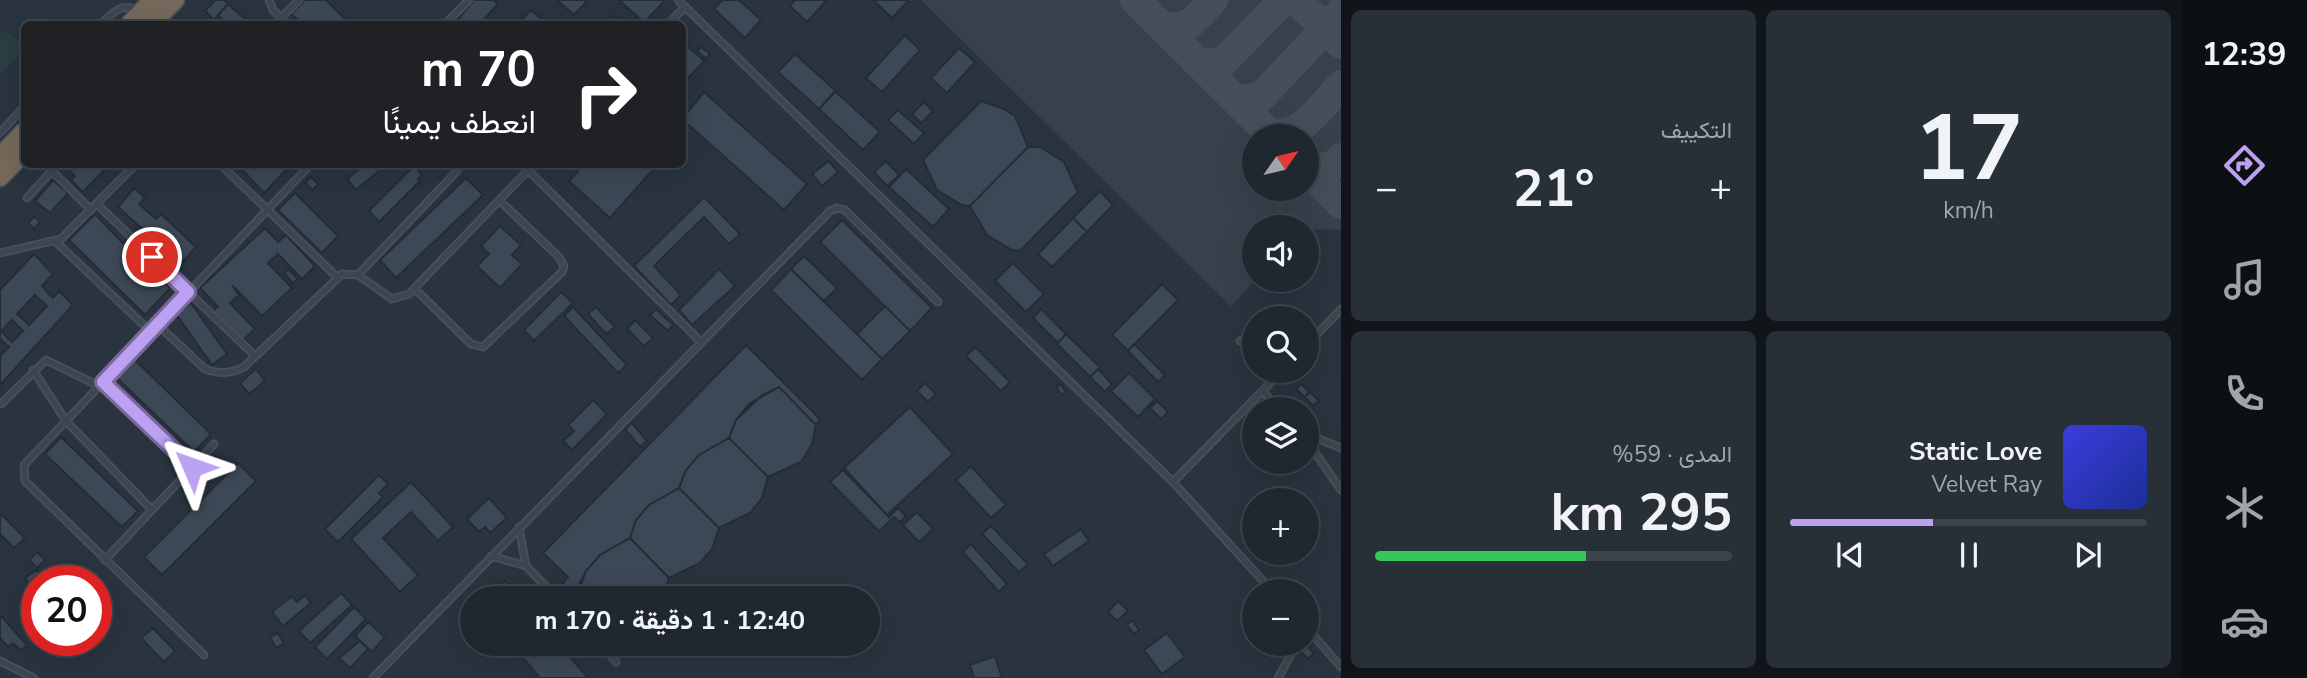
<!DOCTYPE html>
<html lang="ar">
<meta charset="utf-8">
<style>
body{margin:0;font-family:"Nunito Sans",Vazirmatn,sans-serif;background:#272f37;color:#f1f3f6;direction:rtl;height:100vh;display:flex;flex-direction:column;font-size:26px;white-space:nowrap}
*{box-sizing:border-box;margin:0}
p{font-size:23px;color:#a1a5aa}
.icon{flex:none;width:38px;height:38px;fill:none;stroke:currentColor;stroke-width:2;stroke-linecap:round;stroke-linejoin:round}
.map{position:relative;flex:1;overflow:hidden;direction:ltr}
.side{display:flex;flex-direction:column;gap:10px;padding:10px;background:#11151a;width:840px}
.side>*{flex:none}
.guide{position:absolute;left:21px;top:21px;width:665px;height:147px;border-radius:10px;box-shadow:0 7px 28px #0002,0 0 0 2px #3c444b;direction:rtl;background:#202124;color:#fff;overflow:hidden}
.needle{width:46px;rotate:56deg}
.controls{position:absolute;left:1242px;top:124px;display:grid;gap:14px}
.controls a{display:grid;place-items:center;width:77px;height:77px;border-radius:50%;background:#1f272f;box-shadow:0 7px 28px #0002,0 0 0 2px #3c444b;font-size:35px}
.speed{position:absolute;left:21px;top:565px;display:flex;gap:14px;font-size:35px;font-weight:700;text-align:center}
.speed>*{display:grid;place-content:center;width:91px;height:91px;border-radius:50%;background:#1f272f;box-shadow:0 7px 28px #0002,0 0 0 2px #3c444b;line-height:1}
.speed .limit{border:10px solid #d22;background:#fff;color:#111}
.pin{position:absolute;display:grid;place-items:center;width:60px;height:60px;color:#fff;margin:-30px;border:4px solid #fff;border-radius:50%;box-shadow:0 2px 7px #0007}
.me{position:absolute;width:77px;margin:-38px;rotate:313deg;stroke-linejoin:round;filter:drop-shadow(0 0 5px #0008)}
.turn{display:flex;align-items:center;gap:24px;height:147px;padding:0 35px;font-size:32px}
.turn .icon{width:91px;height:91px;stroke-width:2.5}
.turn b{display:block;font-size:49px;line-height:60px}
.big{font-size:52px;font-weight:700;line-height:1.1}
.side .card{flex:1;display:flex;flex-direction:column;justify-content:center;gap:10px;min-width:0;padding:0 24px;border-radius:10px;background:#272f37}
.side .dial{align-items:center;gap:0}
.dial b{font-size:91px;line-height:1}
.song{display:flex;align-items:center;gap:21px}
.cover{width:84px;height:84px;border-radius:10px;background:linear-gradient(135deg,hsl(240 70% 55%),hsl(230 70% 35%))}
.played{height:7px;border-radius:4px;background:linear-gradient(90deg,#bca0f2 40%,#3c444b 40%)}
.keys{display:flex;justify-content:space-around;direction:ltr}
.heat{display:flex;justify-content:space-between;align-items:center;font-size:38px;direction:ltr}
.charge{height:10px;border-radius:5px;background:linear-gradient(90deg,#34c759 59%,#3c444b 0)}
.side .tiles{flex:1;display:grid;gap:10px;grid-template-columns:repeat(2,1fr)}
.trip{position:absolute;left:460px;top:586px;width:420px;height:70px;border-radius:35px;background:#1f272f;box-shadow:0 7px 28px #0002,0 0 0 2px #3c444b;font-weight:700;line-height:70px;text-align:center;direction:rtl}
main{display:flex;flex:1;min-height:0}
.dock{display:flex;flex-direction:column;width:126px;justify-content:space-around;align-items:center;background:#0c1013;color:#a1a5aa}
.dock .icon{width:49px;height:49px}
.dock .selected{color:#bca0f2}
.dock b{font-size:32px;color:#f1f3f6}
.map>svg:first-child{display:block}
.airport{fill:#37414c;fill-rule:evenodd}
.green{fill:#2b3f40}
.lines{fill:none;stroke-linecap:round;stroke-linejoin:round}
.taxiway{stroke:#444f5a;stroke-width:30}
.building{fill:#3c4855;stroke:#242d37;stroke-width:2;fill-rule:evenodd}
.lane-casing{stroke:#474f59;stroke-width:9}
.highway-casing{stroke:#48515a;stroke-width:21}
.lane{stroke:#3d464f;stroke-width:5}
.highway{stroke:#74695b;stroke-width:18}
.route-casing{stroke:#7a689d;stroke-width:18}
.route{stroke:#bca0f2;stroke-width:12}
</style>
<main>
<nav class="dock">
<b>12:39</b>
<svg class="icon selected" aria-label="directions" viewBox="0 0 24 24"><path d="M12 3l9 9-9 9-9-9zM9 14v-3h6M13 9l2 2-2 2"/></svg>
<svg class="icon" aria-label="music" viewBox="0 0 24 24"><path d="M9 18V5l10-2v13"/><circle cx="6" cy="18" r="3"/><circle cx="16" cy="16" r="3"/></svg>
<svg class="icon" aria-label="phone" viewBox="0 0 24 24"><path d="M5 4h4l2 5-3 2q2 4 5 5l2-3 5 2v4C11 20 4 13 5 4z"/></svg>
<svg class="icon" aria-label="climate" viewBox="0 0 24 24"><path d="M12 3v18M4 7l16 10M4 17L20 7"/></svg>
<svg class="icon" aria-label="car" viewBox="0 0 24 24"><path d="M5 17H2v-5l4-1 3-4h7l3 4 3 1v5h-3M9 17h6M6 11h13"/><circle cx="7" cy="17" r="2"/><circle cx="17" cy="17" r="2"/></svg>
</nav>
<section class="side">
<div class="tiles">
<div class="card dial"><b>17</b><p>km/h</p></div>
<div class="card"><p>التكييف</p>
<div class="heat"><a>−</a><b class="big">21°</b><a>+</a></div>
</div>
<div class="card">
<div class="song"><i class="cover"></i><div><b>Static Love</b><p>Velvet Ray</p></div></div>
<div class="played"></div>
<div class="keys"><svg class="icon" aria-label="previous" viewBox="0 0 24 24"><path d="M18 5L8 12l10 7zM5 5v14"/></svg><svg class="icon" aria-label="pause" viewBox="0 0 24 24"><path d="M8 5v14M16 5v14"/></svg><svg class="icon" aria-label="next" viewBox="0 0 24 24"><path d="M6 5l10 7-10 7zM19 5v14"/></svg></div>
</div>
<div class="card"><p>المدى · 59%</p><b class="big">295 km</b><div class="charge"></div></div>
</div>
</section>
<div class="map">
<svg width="1341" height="678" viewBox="0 0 1341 678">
<rect width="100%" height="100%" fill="#29343f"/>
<path class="airport" d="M921 0H1341V230L1255 228 1256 280 1231 306ZM1255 136H1307V189H1255Z"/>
<path class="green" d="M0 30 24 43V49L0 75Z"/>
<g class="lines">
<path class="taxiway" d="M1135 0 1272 136
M1296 0 1341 44
M1161 25C1186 35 1198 17 1213 0
M1195 61 1206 64 1224 61 1284 0
M1232 97 1242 100 1261 97 1341 12
M1267 132C1300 142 1320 107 1341 85
M1307 168 1334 166 1341 158
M1307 170 1341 204"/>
</g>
<path class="building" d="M215 0H224L228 4 214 20 205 11Z
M305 0H326L350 24 300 22 291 14Z
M474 0H493L498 4 480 24H454Z
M557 0H588L574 15Z
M619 0H665L644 23Z
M722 0H739L761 20 745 38 714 9Z
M795 0H827L807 22 790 6Z
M873 0H907L908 1 892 18Z
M228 4 246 20 242 24H228L218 15Z
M531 10 547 24H518Z
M615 16 624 24H608Z
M905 35 920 50 882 92 866 78Z
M685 44 704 61 682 85V46Z
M701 47 710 54 706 59 697 51Z
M959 48 975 62 947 93 931 78Z
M795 54 836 91 819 109 778 72Z
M835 91 880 132 863 150 819 109Z
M704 92 807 184 784 210 682 119Z
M981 101 1004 109 1015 116 1028 147 970 206 962 205 937 190 923 160Z
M924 102 933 111 921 123 912 114Z
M898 110 924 133 914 144 888 120Z
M1028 147H1040L1064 162 1078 192 1020 251 1012 250 987 235 970 206Z
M829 161 838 172 822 186 812 174Z
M886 161 899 175 887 186 874 172Z
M110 164 83 192 71 180 75 176 64 165Z
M237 164H287L289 167 264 193Z
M365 164H387L356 190 347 179Z
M584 164H658L610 218 569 181Z
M414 166 422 175 418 179 420 181 379 222 369 211Z
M906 169 949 209 933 227 889 187Z
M311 177 318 184 313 190 305 183Z
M466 178 483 195 396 278 380 260Z
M53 180 68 193 50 213 35 201Z
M134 188 145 198 139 204 156 219 161 214 196 247 181 264 118 207Z
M1100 191 1113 205 1087 232 1073 218Z
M295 193 338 236 322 253 278 210Z
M704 197 740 234 729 244 704 217 654 266 681 295 671 305 634 266Z
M95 214 160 282 162 280 170 288 145 315 69 240Z
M34 216 40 222 34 229 28 223Z
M1073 218 1087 232 1052 267 1038 254Z
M842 220 932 308 910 331 820 242Z
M500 226 521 245 512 255 522 264 500 288 477 266 489 254 481 246Z
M265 228 278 242 286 235 315 266 302 279 278 254 268 263 292 288 262 316 232 285 239 295 230 303 255 329 241 342 213 311 218 307 200 288Z
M34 254 53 274 42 286 53 298 59 291 73 305 0 385V356L9 347 0 339V290ZM35 295 47 306 29 325 17 314ZM12 320 23 331 12 342 1 331Z
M804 256 837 288 824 301 791 269Z
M1013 263 1044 294 1026 312 995 281Z
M288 269 298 279 293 283 284 273Z
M719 269 735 286 692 325 679 310Z
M791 269 882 359 862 380 771 290Z
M1162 284 1178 300 1128 351 1112 335Z
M561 292 573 303 534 341 524 330Z
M191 303 227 354 212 365 176 314Z
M885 306 910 331 882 359 857 334Z
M573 307 627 365 618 373 564 316Z
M596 307 615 327 606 334 588 314Z
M656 309 673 325 668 331 650 315Z
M1041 309 1066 334 1058 343 1033 318Z
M635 320 653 338 644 346 627 329Z
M1066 334 1100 367 1090 377 1057 344Z
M1134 344 1165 375 1158 382 1128 351Z
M746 345 820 419 816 425 779 387 762 395 736 420 729 438 699 455 686 470 679 488 649 505 636 520 630 538 600 555 586 571 574 594 563 583 568 577 543 553Z
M975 347 1010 382 1001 391 966 356Z
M132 357 211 434 194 452 115 376Z
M256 369 265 381 249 394 240 383Z
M1098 369 1112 384 1105 392 1090 377Z
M1129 373 1155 399 1138 417 1111 391Z
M112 382 151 420 145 425 107 388Z
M925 383 936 394 928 402 917 391Z
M1060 384 1066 391 1062 395 1056 388Z
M1301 384 1310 392 1304 397 1296 389Z
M779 387 816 425 812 444 801 462 768 477 729 438 736 420 749 404Z
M1310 392 1319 401 1313 406 1305 397Z
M593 400 607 414 572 450 563 441 574 431 568 425Z
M1157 401 1168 412 1161 419 1150 408Z
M910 407 953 454 887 515 844 468Z
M632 423 647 441 640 447 625 429Z
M168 435 189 456 183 463 161 441Z
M61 437 138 511 122 527 45 454Z
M729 438 768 477 762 498 750 513 719 528 679 488 686 470 699 455Z
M238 463 256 481 162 575 144 557Z
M971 466 1006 505 991 518 956 480Z
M843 470 889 517 898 508 906 516 900 522 894 517 879 531 830 482Z
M379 475 388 484 379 493 383 497 338 542 325 529Z
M411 482 453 527 438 541 411 512 383 538 418 575 400 592 351 539Z
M679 488 719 528 712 549 700 563 669 578 630 538 636 520 649 505Z
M489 498 507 518 490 533 485 527 479 532 467 519Z
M917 512 933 529 919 542 903 525Z
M0 513 25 538 14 548 0 534Z
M991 526 1028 564 1019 572 982 534Z
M1081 529 1089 541 1053 566 1044 554Z
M630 538 669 578 662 598H590L580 588 586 571 600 555Z
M971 544 1007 584 999 592 963 552Z
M37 552 45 560 37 568 29 560Z
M36 570 45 581H37V593L25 578Z
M505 581 520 598H484Z
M341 593 352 605 310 643 299 631Z
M305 595 311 603 283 626 272 612 292 596 297 602Z
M1118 601 1128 611 1117 621 1108 612Z
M354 607 366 619 327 659 315 647Z
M0 615 27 645 21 651 13 643 8 647 0 638Z
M1132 620 1139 630 1134 634 1127 625Z
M368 622 385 637 372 652 355 636Z
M153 628 175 651 164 662 141 638Z
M278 633 284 643 276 648 270 637Z
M1167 633 1185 657 1162 674 1144 650Z
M360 641 368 649 350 668 339 658Z
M511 644H559L588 678H540Z
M1304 644 1314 653 1308 659 1299 650Z
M995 656 1002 678H974L970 665Z"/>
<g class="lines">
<g class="lane-casing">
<path id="lane" d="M269 0 273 10 287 24
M678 0 1173 482 1273 592
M281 18 299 0
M101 24C114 12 121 2 139 11
M445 24 469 0
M668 24 685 7
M0 133 24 107
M220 164 337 277
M528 170 700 341
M52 171 91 210
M27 198 58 164
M97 204 255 356
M55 241 151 332
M0 253 61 239 136 164
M358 275 457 171
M415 289 471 344 483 347 562 272 564 266 559 257 499 200
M158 325 205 369C219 374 230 374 244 367L342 274 358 275 392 299 409 294 534 164
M1240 341 1248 337 1255 341
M1307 345 1341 309
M33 370 66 421 152 510
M103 382 192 467
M1263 391 1279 410
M1 404 46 360 99 386
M1307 434 1341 448
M1307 441 1341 490
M1173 482 1282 371
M519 527 526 566
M491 556 526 566 557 598
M105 560 214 444
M1307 628 1341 667
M600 644 616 662
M204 655 25 481 24 465 311 164
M0 661 34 678
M373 678 830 211 837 208 845 210 938 302
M1278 678 1297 644"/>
</g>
<g class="highway-casing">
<path id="highway" d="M130 24 153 0
M151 24 175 0
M0 157 24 132
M0 177 24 152"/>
</g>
<use href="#lane" class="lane"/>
<use href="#highway" class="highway"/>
</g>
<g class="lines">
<g class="route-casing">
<path id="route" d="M152 257 188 292 103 382 192 467"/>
</g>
<use href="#route" class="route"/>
</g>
</svg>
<div class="controls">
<a><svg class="needle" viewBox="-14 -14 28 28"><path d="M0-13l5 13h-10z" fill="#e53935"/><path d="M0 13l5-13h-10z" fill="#a1a5aa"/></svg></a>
<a><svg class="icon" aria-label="sound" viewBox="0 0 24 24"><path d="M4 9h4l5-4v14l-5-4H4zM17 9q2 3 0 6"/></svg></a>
<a><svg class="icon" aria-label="search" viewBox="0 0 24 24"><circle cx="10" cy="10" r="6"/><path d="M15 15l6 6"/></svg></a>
<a><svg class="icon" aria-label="layers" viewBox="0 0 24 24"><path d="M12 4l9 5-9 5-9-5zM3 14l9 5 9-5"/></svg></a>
<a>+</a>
<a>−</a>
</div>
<div class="speed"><div class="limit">20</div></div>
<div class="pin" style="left:152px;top:257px;background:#d93025"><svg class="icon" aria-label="arrive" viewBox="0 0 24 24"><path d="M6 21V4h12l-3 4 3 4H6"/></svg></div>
<svg class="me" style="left:192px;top:467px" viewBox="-20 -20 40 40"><path d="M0-17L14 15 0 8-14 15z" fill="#bca0f2" stroke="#fff" stroke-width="4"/></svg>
<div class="trip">12:40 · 1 دقيقة · 170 m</div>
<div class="guide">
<div class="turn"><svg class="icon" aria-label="right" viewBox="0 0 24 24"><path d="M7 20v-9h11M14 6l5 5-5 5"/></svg><div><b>70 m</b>انعطف يمينًا</div></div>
</div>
</div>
</main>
